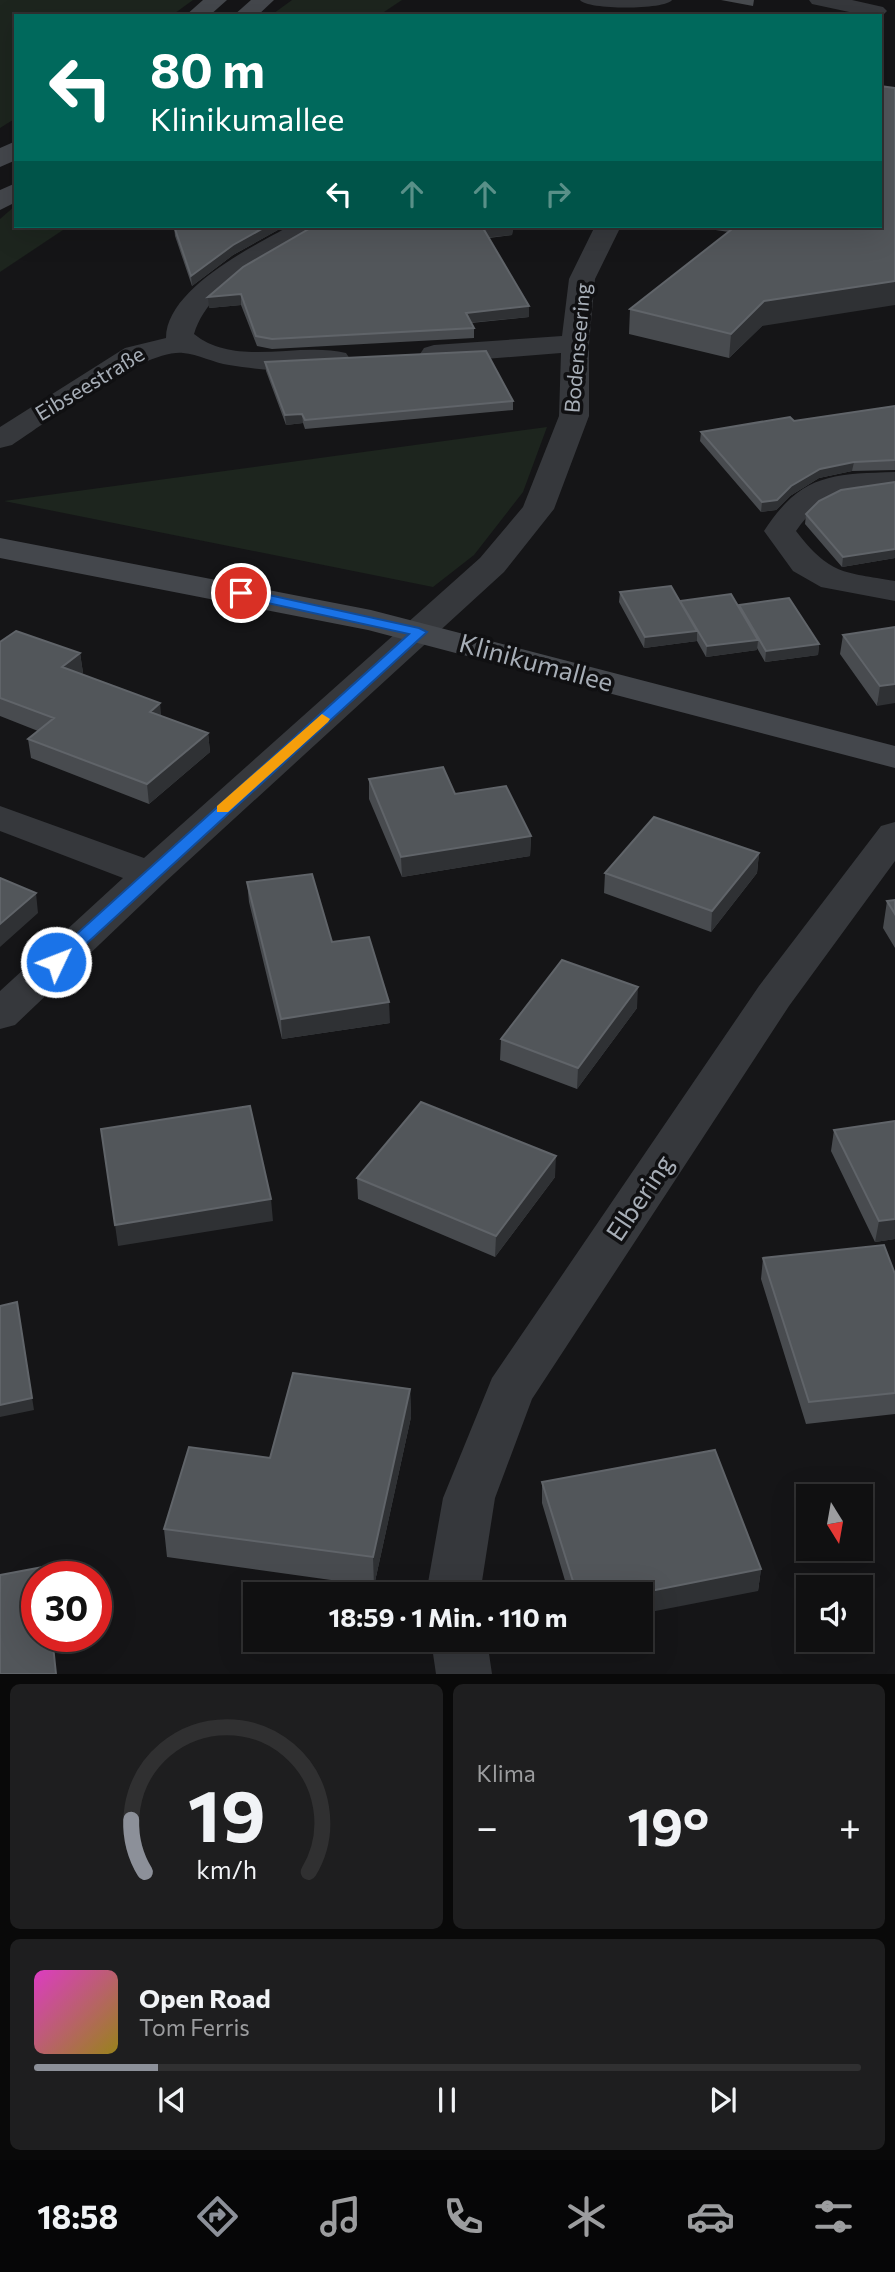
<!DOCTYPE html>
<html lang="de">
<meta charset="utf-8">
<style>
body{margin:0;font-family:Commissioner,sans-serif;background:#1e1e1f;color:#f1f3f6;height:100vh;display:flex;flex-direction:column;font-size:26px;white-space:nowrap}
*{box-sizing:border-box;margin:0}
p{font-size:23px;color:#9c9d9f}
.icon{flex:none;width:38px;height:38px;fill:none;stroke:currentColor;stroke-width:2;stroke-linecap:round;stroke-linejoin:round}
.map{position:relative;height:1674px;overflow:hidden}
.drawer{display:flex;flex-direction:column;gap:10px;padding:10px;background:#090909;flex:1}
.drawer>*{flex:none}
.hud{position:absolute;left:14px;top:14px;width:868px;height:214px;border-radius:0px;box-shadow:0 7px 28px #0002,0 0 0 2px #303031;background:#00695c;color:#fff;overflow:hidden}
.needle{width:46px;rotate:169deg}
.controls{position:absolute;left:796px;top:1484px;display:grid;gap:14px}
.controls a{display:grid;place-items:center;width:77px;height:77px;border-radius:0px;background:#101011;box-shadow:0 7px 28px #0002,0 0 0 2px #303031;font-size:35px}
.speed{position:absolute;left:21px;top:1561px;display:flex;gap:14px;font-size:35px;font-weight:700;text-align:center}
.speed>*{display:grid;place-content:center;width:91px;height:91px;border-radius:50%;background:#101011;box-shadow:0 7px 28px #0002,0 0 0 2px #303031;line-height:1}
.speed .limit{border:10px solid #d22;background:#fff;color:#111}
.pin{position:absolute;display:grid;place-items:center;width:60px;height:60px;color:#fff;margin:-30px;border:4px solid #fff;border-radius:50%;box-shadow:0 2px 7px #0007}
.me{position:absolute;width:77px;margin:-38px;rotate:47deg;stroke-linejoin:round;filter:drop-shadow(0 0 5px #0008)}
.turn{display:flex;align-items:center;gap:24px;height:147px;padding:0 21px;font-size:32px}
.turn .icon{width:91px;height:91px;stroke-width:2.5}
.turn b{display:block;font-size:49px;line-height:60px}
.lanes{display:flex;align-items:center;height:66px;padding:0 21px;background:#0003;justify-content:center;gap:35px;direction:ltr}
.lanes .off{opacity:.35}
.big{font-size:52px;font-weight:700;line-height:1.1}
.drawer .tile{flex:1;display:flex;flex-direction:column;justify-content:center;gap:10px;min-width:0;padding:0 24px;border-radius:10px;background:#1e1e1f}
.drawer .dial{align-items:center;gap:0}
.dial svg{height:182px;overflow:visible;fill:none;stroke:#303031;stroke-width:7;stroke-linecap:round;text-anchor:middle}
.dial text{fill:#f1f3f6;stroke:none}
.song{display:flex;align-items:center;gap:21px}
.cover{width:84px;height:84px;border-radius:10px;background:linear-gradient(135deg,hsl(310 70% 55%),hsl(50 70% 35%))}
.played{height:7px;border-radius:4px;background:linear-gradient(90deg,#8c9099 15%,#303031 15%)}
.keys{display:flex;justify-content:space-around;direction:ltr}
.heat{display:flex;justify-content:space-between;align-items:center;font-size:38px;direction:ltr}
.drawer .tiles{flex:1;display:grid;gap:10px;grid-template-columns:1fr 1fr}
.tile:last-child{grid-column:span 2}
.trip{position:absolute;left:243px;top:1582px;width:410px;height:70px;border-radius:0px;background:#101011;box-shadow:0 7px 28px #0002,0 0 0 2px #303031;font-weight:700;line-height:70px;text-align:center}
.menu{display:flex;height:112px;justify-content:space-around;align-items:center;background:#060607;color:#9c9d9f}
.menu .icon{width:49px;height:49px}
.menu .selected{color:#8c9099}
.menu b{font-size:32px;color:#f1f3f6}
.map>svg:first-child{display:block}
.green{fill:#1d251e}
.lines{fill:none;stroke-linecap:round;stroke-linejoin:round}
.street{fill:#36383c;fill-rule:evenodd}
.secondary{fill:#44474c;fill-rule:evenodd}
.wall{fill:#484b4f}
.shaded-wall{fill:#2f3134}
.building{fill:#52565a;stroke:#606469;stroke-width:2}
.route{fill:#1a73e8;stroke:#114b97;stroke-width:2}
.slow{fill:#f59e0b}
.labels{text-anchor:middle;stroke-width:7;stroke-linejoin:round;paint-order:stroke}
.far-street-label{font-size:21px;fill:#a7aeb7;stroke:#101012}
.street-label{font-size:26px;fill:#a7aeb7;stroke:#101012}
</style>
<div class="map">
<svg width="895" height="1674" viewBox="0 0 895 1674">
<rect width="100%" height="100%" fill="#151517"/>
<path class="green" d="M0 0H193L171 16H16V118L0 128Z
M292 0H402L378 16H270Z
M16 205V226H69L0 272V219Z
M547 427 523 492 474 555 433 587 4 501Z"/>
<g class="lines">
<path class="street" d="M580 0H672C665 10 587 10 580 0Z
M809 0H852L883 7 887 11 883 15 868 16 812 4Z
M290 226H322L318 231C274 256 210 282 194 334 236 368 299 341 346 353L350 359 346 365C311 374 265 371 229 365 214 363 198 354 183 353 143 349 48 422 12 445L0 448V427L125 348 166 338C166 289 253 246 290 226Z
M595 226H621L595 279 589 344V416L554 509 504 572 164 883 15 1025 0 1029V991L123 878 0 831V806L144 858 480 558 523 507 559 416 561 353 434 363 424 360 420 354 424 348 434 345 562 336 569 279Z
M895 472V490C854 492 821 493 796 531 830 575 843 572 895 581V601L821 587 793 571 764 531C801 474 831 474 895 472Z
M895 822V861L789 1006 532 1399 495 1498 480 1594H426L443 1498 492 1378 759 986 881 826Z
M431 1640H487L492 1674H436Z"/>
<path class="secondary" d="M203 0H227L209 16H185Z
M251 0H274L257 16H233Z
M16 141V160L0 167V148Z
M16 183V202L0 210V190Z
M0 538 371 610 895 746V768L368 630 0 558Z"/>
</g>
<path class="wall" d="M721 0H754L753 6Z
M174 226H285L233 255 192 286 175 236Z
M314 226H538L513 228 512 235 489 238 529 317 471 323 474 328V338L272 349 257 346 241 305 209 308Z
M689 226H880L762 326 729 358 629 334 630 309 729 232Z
M265 362 513 401V410L305 429 303 423 286 425 266 371Z
M895 406V470L852 471 819 478 790 496 776 510 761 512 700 441 701 432 794 421Z
M895 482V558L842 567 805 524 806 514Z
M620 592 680 601 738 607 819 644 818 655 765 662 757 648V650L706 657 697 641 644 648 619 602Z
M895 627 877 706 840 654 843 635Z
M0 642 80 653 83 673 81 674 162 716 208 733 210 752 149 804 31 758 28 739 38 731 0 716Z
M369 779 455 794 531 836 530 856 402 877 369 799Z
M759 853 757 873 711 932 604 893 605 873Z
M247 882 332 942 390 1023 282 1039 249 902Z
M895 900V948L883 928 887 901Z
M637 1008 577 1089 500 1060 501 1039Z
M895 1121V1239L875 1242 831 1151 834 1130Z
M555 1177 495 1257 358 1199 357 1178Z
M763 1258 895 1274V1414L806 1424 761 1279Z
M410 1389 411 1417 374 1586 167 1557 164 1529 270 1458Z
M542 1482 761 1569 758 1591 640 1594H569L542 1503Z"/>
<path class="shaded-wall" d="M267 226H285L233 255 192 286 191 276 233 245Z
M508 226H538L513 228 512 235 483 238V228Z
M895 281V305L762 326 729 358 731 334 764 301Z
M241 294V305L209 308 208 297Z
M529 306V317L466 323V313Z
M302 414 303 423 286 425 285 415Z
M854 462 852 471 819 478 790 496 776 510 761 512 762 502 820 469Z
M895 549V558L842 567 843 557Z
M697 631V641L644 648 645 637Z
M758 640 757 650 706 657 707 646Z
M819 644 818 655 765 662 766 651Z
M80 653 83 673 64 687 62 667Z
M895 684V703L877 706 880 686Z
M160 703 162 723 150 712Z
M208 733 210 752 149 804 147 784Z
M531 836 530 856 402 877 401 857Z
M759 853 757 873 711 932 712 911Z
M36 893 38 913 0 947V924Z
M638 987 637 1008 577 1089 578 1068Z
M389 1002 390 1023 282 1039 281 1019Z
M556 1156 555 1177 495 1257 496 1236Z
M271 1199 273 1221 118 1246 115 1225Z
M895 1219V1239L875 1242 879 1221Z
M17 1302 34 1410 0 1417V1405Z
M410 1389 411 1417 374 1586 373 1557Z
M761 1569 758 1591 640 1614V1594H635Z"/>
<path class="building" d="M880 83V86L895 88V281L764 301 731 334 630 309 736 226H880Z
M174 226H267L233 245 191 276Z
M314 226H508L483 228 529 306 466 313 474 328 272 339 256 336 241 294 208 297 243 267Z
M486 351 513 401 305 420 302 414 285 415 265 362Z
M895 406V460L854 462 820 469 791 486 777 500 762 502 701 432 790 417 794 421Z
M895 482V549L843 557 806 514 819 501 841 490Z
M671 586 697 631 645 637 620 592Z
M731 594 758 640 707 646 680 601Z
M789 598 819 644 766 651 739 605Z
M895 627V684L880 686 843 635Z
M16 631 80 653 62 667 160 703 150 712 208 733 147 784 28 739 54 718 0 698V642Z
M443 767 455 794 506 786 531 836 401 857 369 779Z
M654 817 759 853 712 911 605 873Z
M312 874 332 942 369 937 389 1002 281 1019 247 882Z
M0 878 36 893 0 924Z
M895 900V914L887 901Z
M562 960 638 987 578 1068 501 1039Z
M421 1102 556 1156 496 1236 357 1178Z
M250 1106 271 1199 115 1225 101 1129Z
M895 1121V1219L879 1221 834 1130Z
M884 1245 895 1274V1393L809 1402 763 1258Z
M17 1302 32 1398 0 1405V1306Z
M293 1373 410 1389 373 1557 164 1529 189 1447 270 1458Z
M715 1450 761 1569 635 1594H577L542 1482Z
M43 1567 44 1577H37V1636H52L56 1674H0V1575Z"/>
<path class="route" d="M241 589 419 628 427 632 62 966H50L48 962 50 958 409 634 236 596 234 593Z"/>
<path class="slow" d="M322 714 330 719 328 722 228 812H217V806Z"/>
<g class="labels">
<g class="far-street-label">
<text transform="translate(578 348) rotate(-85)" y="7">Bodenseering</text>
<text transform="translate(90 384) rotate(-31)" y="7">Eibseestraße</text>
</g>
<g class="street-label">
<text transform="translate(536 663) rotate(15)" y="9">Klinikumallee</text>
<text transform="translate(640 1198) rotate(-56)" y="9">Elbering</text>
</g>
</g>
</svg>
<div class="controls">
<a><svg class="needle" viewBox="-14 -14 28 28"><path d="M0-13l5 13h-10z" fill="#e53935"/><path d="M0 13l5-13h-10z" fill="#9c9d9f"/></svg></a>
<a><svg class="icon" aria-label="sound" viewBox="0 0 24 24"><path d="M4 9h4l5-4v14l-5-4H4zM17 9q2 3 0 6"/></svg></a>
</div>
<div class="speed"><div class="limit">30</div></div>
<div class="pin" style="left:241px;top:593px;background:#d93025"><svg class="icon" aria-label="arrive" viewBox="0 0 24 24"><path d="M6 21V4h12l-3 4 3 4H6"/></svg></div>
<svg class="me" style="left:56px;top:962px" viewBox="-20 -20 40 40"><circle r="17" fill="#1a73e8" stroke="#fff" stroke-width="3"/><path d="M0-11L8 9 0 5-8 9z" fill="#fff"/></svg>
<div class="trip">18:59 · 1 Min. · 110 m</div>
<div class="hud">
<div class="turn"><svg class="icon" aria-label="left" viewBox="0 0 24 24"><path d="M17 20v-9H6M10 6l-5 5 5 5"/></svg><div><b>80 m</b>Klinikumallee</div></div>
<div class="lanes"><svg class="icon" aria-label="left" viewBox="0 0 24 24"><path d="M17 20v-9H6M10 6l-5 5 5 5"/></svg><svg class="icon off" aria-label="ahead" viewBox="0 0 24 24"><path d="M12 20V5M6 11l6-6 6 6"/></svg><svg class="icon off" aria-label="ahead" viewBox="0 0 24 24"><path d="M12 20V5M6 11l6-6 6 6"/></svg><svg class="icon off" aria-label="right" viewBox="0 0 24 24"><path d="M7 20v-9h11M14 6l5 5-5 5"/></svg></div>
</div>
</div>
<section class="drawer">
<div class="tiles">
<div class="tile dial"><svg viewBox="0 0 100 80">
<path d="M14 69A42 42 0 1 1 86 69"/>
<path d="M14 69A42 42 0 0 1 8 46" stroke="#8c9099"/>
<text x="50" y="56" font-size="32" font-weight="700">19</text>
<text x="50" y="72" font-size="11">km/h</text>
</svg></div>
<div class="tile"><p>Klima</p>
<div class="heat"><a>−</a><b class="big">19°</b><a>+</a></div>
</div>
<div class="tile">
<div class="song"><i class="cover"></i><div><b>Open Road</b><p>Tom Ferris</p></div></div>
<div class="played"></div>
<div class="keys"><svg class="icon" aria-label="previous" viewBox="0 0 24 24"><path d="M18 5L8 12l10 7zM5 5v14"/></svg><svg class="icon" aria-label="pause" viewBox="0 0 24 24"><path d="M8 5v14M16 5v14"/></svg><svg class="icon" aria-label="next" viewBox="0 0 24 24"><path d="M6 5l10 7-10 7zM19 5v14"/></svg></div>
</div>
</div>
</section>
<nav class="menu">
<b>18:58</b>
<svg class="icon selected" aria-label="directions" viewBox="0 0 24 24"><path d="M12 3l9 9-9 9-9-9zM9 14v-3h6M13 9l2 2-2 2"/></svg>
<svg class="icon" aria-label="music" viewBox="0 0 24 24"><path d="M9 18V5l10-2v13"/><circle cx="6" cy="18" r="3"/><circle cx="16" cy="16" r="3"/></svg>
<svg class="icon" aria-label="phone" viewBox="0 0 24 24"><path d="M5 4h4l2 5-3 2q2 4 5 5l2-3 5 2v4C11 20 4 13 5 4z"/></svg>
<svg class="icon" aria-label="climate" viewBox="0 0 24 24"><path d="M12 3v18M4 7l16 10M4 17L20 7"/></svg>
<svg class="icon" aria-label="car" viewBox="0 0 24 24"><path d="M5 17H2v-5l4-1 3-4h7l3 4 3 1v5h-3M9 17h6M6 11h13"/><circle cx="7" cy="17" r="2"/><circle cx="17" cy="17" r="2"/></svg>
<svg class="icon" aria-label="filters" viewBox="0 0 24 24"><path d="M4 7h16M4 17h16"/><circle cx="9" cy="7" r="2"/><circle cx="15" cy="17" r="2"/></svg>
</nav>
